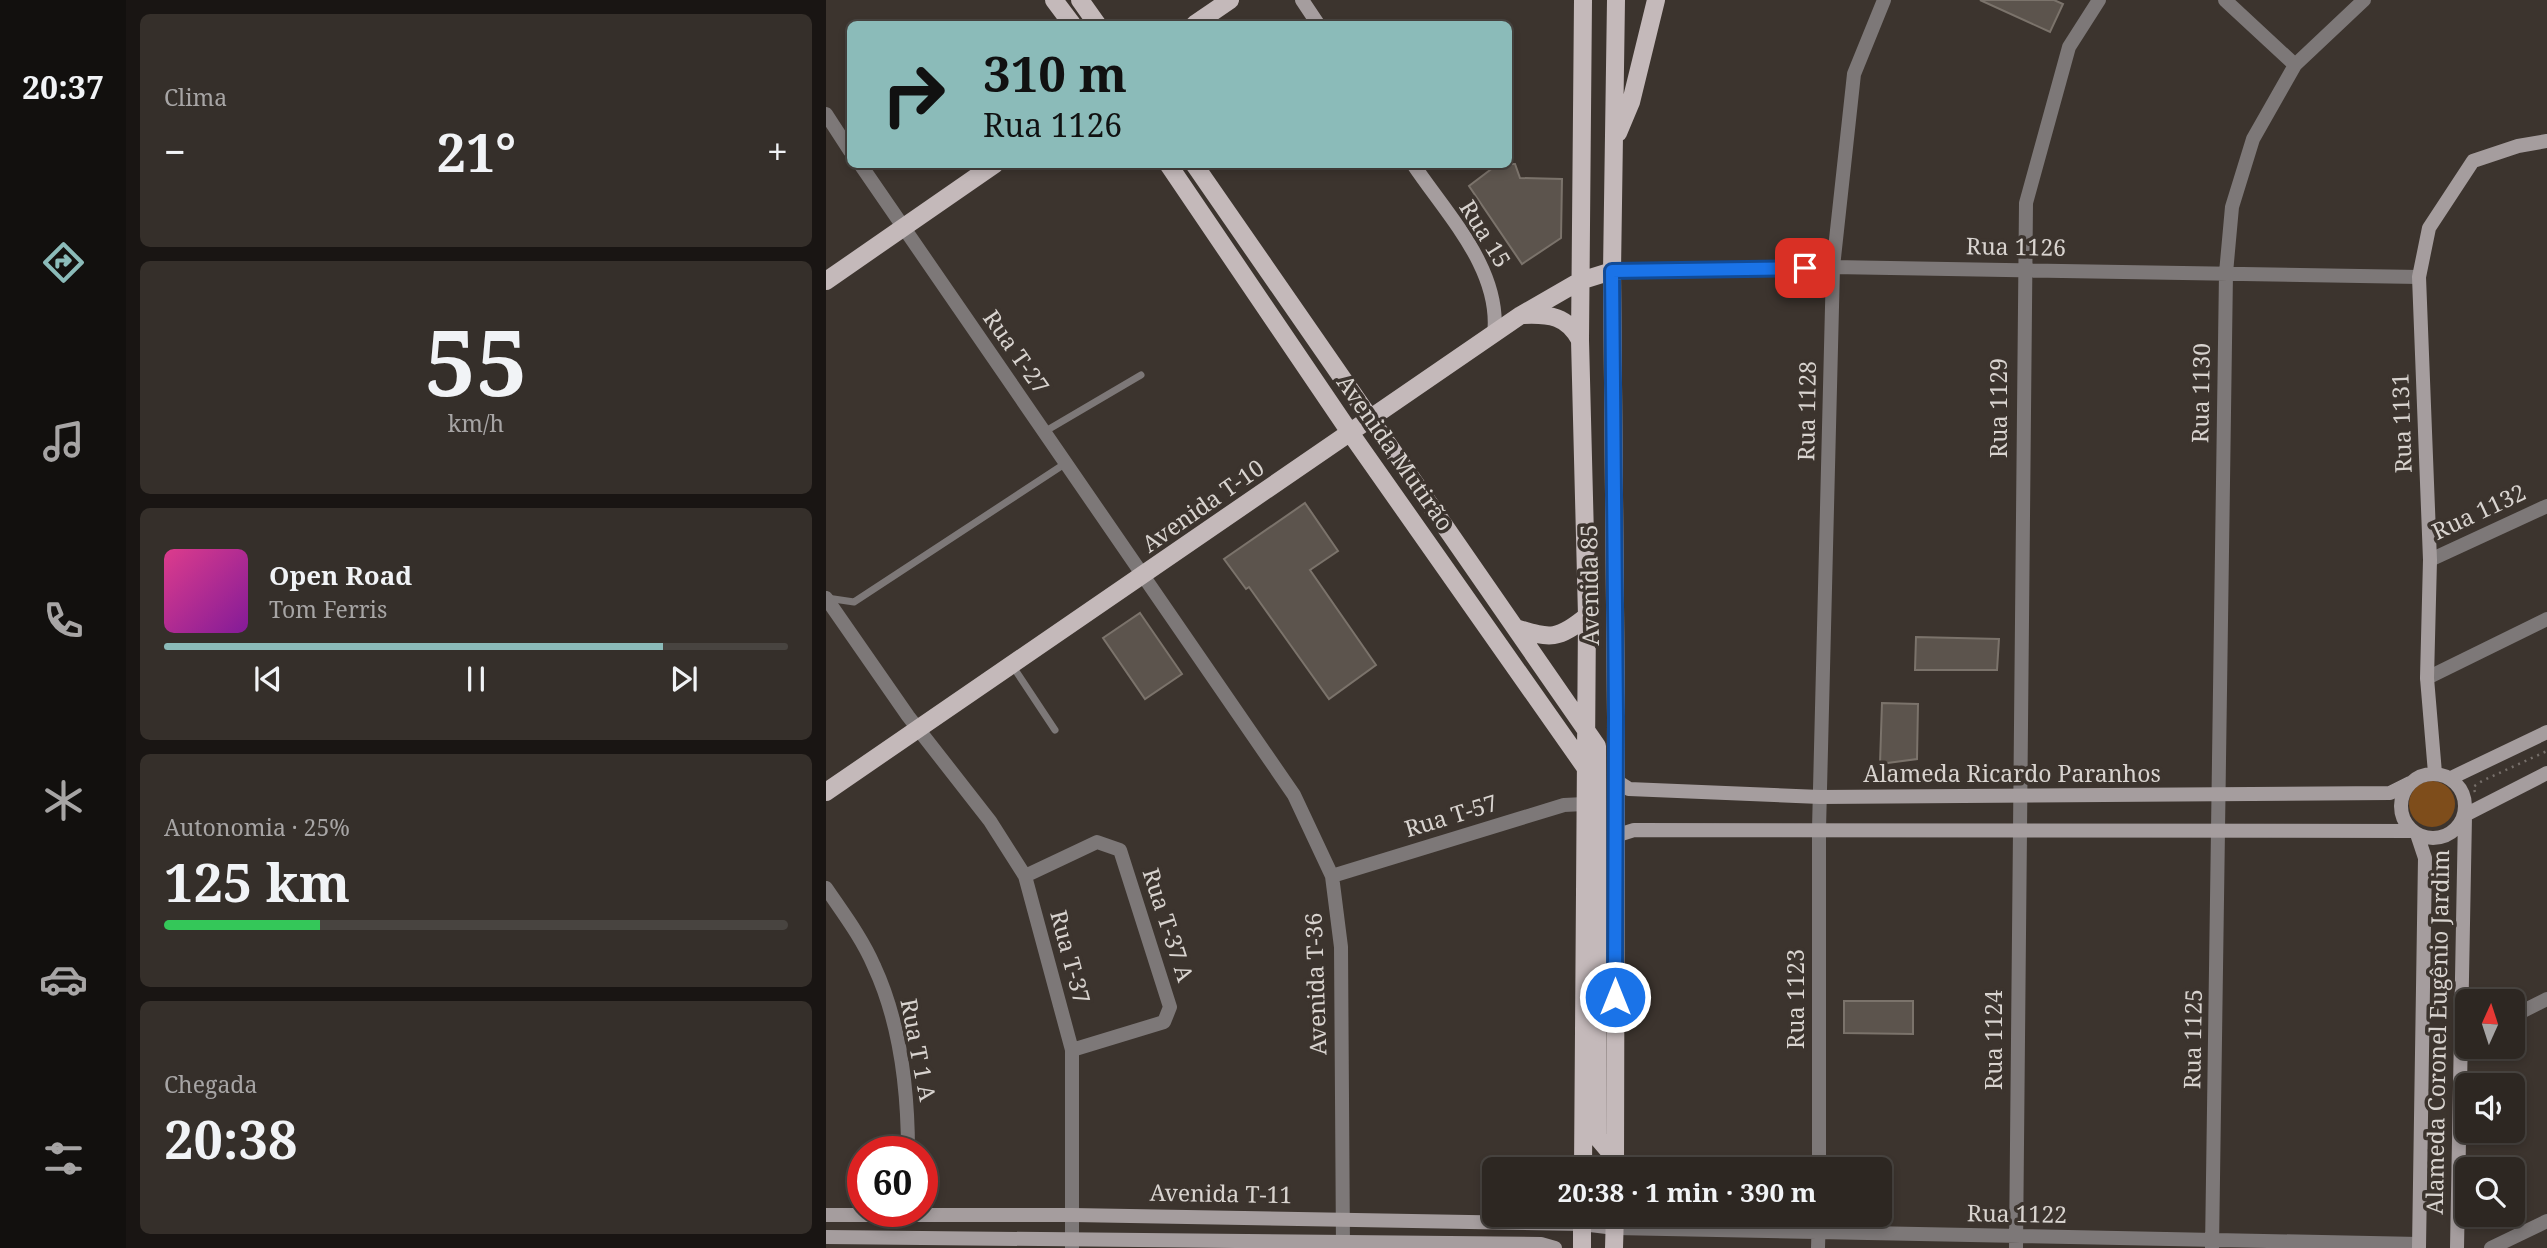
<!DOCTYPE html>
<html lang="pt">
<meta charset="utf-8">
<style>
body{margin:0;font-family:"Noto Serif",serif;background:#352f2a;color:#f1f3f6;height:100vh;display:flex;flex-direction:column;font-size:26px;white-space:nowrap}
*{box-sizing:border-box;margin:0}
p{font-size:23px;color:#a7a5a5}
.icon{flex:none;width:38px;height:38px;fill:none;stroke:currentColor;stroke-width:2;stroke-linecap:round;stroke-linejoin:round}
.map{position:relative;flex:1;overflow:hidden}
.details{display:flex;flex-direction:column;gap:14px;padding:14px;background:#191513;width:700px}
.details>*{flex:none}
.guide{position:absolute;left:21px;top:21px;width:665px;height:147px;border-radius:10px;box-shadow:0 4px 10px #0003,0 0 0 2px #484440;background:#8bbbb9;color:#111;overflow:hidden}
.needle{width:46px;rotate:3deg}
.buttons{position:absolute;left:1629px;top:989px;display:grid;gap:14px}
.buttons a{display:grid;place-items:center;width:70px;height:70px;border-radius:10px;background:#2d2722;box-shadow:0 4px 10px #0003,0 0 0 2px #484440;font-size:35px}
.speed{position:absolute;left:21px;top:1136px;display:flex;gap:14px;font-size:35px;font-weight:700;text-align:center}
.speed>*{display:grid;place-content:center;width:91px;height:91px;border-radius:50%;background:#2d2722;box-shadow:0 4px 10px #0003,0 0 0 2px #484440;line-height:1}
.speed .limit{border:10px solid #d22;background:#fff;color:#111}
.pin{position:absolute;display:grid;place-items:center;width:60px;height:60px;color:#fff;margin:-30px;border-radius:14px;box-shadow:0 4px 10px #0006}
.me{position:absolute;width:77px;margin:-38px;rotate:0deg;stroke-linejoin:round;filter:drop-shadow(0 0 5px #0008)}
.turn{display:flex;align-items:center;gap:24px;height:147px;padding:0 21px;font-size:32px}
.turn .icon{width:91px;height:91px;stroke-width:2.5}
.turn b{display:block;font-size:49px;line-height:60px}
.big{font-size:52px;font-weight:700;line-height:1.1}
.details .card{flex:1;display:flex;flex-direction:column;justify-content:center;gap:10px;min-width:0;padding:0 24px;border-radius:10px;background:#352f2a}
.details .dial{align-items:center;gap:0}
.dial b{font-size:91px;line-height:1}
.song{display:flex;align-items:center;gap:21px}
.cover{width:84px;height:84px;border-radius:10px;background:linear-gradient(135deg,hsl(330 70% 55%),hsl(290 70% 35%))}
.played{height:7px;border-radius:4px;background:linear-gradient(90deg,#8bbbb9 80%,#484440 80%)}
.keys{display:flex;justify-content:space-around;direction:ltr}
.heat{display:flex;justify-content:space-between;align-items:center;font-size:38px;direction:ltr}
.charge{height:10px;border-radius:5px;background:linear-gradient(90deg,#34c759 25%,#484440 0)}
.trip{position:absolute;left:656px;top:1157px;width:410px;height:70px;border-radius:10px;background:#2d2722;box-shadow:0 4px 10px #0003,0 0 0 2px #484440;font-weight:700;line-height:70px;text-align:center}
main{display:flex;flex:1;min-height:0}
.menu{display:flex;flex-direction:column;width:126px;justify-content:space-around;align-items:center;background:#12100e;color:#a7a5a5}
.menu .icon{width:49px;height:49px}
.menu .on{color:#8bbbb9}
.menu b{font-size:32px;color:#f1f3f6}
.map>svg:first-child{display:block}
.green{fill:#7e4d1b}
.building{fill:#5c544d;stroke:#7b736b;stroke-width:2}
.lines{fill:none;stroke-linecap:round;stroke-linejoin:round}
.path{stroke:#77706b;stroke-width:2.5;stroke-dasharray:2 5;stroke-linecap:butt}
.lane{stroke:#7d7878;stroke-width:7}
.street{stroke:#7d7878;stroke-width:14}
.secondary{stroke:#a59d9e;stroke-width:14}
.primary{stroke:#c4b9ba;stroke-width:18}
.route-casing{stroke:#114b97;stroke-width:18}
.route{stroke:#1a73e8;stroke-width:12}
.labels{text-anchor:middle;stroke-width:7;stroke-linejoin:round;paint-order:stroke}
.street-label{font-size:23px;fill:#d8d3cf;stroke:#3c342e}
</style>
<main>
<nav class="menu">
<b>20:37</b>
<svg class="icon on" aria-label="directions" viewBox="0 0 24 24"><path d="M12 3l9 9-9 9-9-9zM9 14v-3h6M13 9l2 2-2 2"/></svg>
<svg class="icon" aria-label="music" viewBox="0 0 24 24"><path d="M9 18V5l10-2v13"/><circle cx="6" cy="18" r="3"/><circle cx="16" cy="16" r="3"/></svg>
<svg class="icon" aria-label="phone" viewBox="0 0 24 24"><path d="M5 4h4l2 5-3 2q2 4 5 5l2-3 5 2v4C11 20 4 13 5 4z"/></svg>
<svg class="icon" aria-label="climate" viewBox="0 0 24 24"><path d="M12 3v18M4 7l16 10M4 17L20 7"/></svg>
<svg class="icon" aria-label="car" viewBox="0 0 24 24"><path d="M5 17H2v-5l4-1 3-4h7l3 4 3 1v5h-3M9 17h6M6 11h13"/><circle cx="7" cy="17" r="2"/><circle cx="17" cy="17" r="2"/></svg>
<svg class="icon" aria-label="filters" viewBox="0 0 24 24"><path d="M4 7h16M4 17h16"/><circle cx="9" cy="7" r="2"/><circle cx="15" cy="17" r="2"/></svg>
</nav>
<section class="details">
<div class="card"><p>Clima</p>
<div class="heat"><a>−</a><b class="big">21°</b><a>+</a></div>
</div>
<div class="card dial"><b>55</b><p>km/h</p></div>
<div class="card">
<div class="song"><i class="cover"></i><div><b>Open Road</b><p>Tom Ferris</p></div></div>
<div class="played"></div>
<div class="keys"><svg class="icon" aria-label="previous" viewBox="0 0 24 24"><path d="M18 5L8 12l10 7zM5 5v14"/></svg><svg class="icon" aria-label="pause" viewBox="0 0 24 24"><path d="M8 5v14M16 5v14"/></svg><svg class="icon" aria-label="next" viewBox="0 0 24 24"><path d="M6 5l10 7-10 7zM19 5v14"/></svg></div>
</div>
<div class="card"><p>Autonomia · 25%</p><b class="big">125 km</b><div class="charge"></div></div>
<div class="card"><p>Chegada</p><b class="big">20:38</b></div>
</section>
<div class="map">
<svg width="1721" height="1248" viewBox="0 0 1721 1248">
<rect width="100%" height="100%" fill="#3c342e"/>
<path class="green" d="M1583 804a23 23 0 1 1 46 0a23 23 0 1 1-46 0Z"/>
<path class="building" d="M1154 0H1228L1237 4 1224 32Z
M672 164H689L694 178 736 179 735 238 696 264 643 186Z
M479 503 512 551 484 570 550 665 503 699 423 587 420 589 398 559Z
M314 613 356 674 319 699 277 638Z
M1090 637 1173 639 1171 670H1089Z
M1056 703 1092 704 1091 759 1054 764Z
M1018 1001H1087V1034L1018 1033Z"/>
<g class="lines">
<path class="path" d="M1649 792 1647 787 1656 781 1721 751"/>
<path class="lane" d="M218 432 315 375
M1 598 28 602 240 463
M186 665 229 730"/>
<path class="street" d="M1399 0 1469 65
M0 114 24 151
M34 164 468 795 506 876 515 947 517 1248
M786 271 1007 267 1593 277
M1604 560 1721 506
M0 598 82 716 164 821 199 876 246 1050V1248
M1601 678 1721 619
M199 876 271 842 294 850 344 1007 338 1022 246 1050
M506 876 738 805 758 804
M0 888C17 913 36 938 48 966 74 1022 82 1091 82 1152
M1687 1016 1721 999
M993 1169V829L1007 267 1028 74 1058 0
M789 1228 1593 1244
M992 1248 993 1214
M1190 1248 1200 203 1243 47 1273 0
M1386 1248 1400 273 1406 207 1427 139 1469 65 1538 0
M1665 1248 1721 1221"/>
<path class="secondary" d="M476 0 492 24
M587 164C621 215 676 270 668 335
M1609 773 1601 678 1604 560 1593 277 1603 228 1647 161 1692 146 1721 141
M1575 806a32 32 0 1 1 64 0a32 32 0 1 1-64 0Z
M1625 778 1721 732
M789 780 803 789 994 797 1564 793 1584 783
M1639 815 1721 773
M1591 834 1599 858 1593 1248
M789 836 808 830 1586 831
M0 1215H247L756 1224 789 1228
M0 1237 715 1244 729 1248
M1631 1248 1639 816"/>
<path class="primary" d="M228 0 246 24
M254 0 271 24
M369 24 404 0
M792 133 805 102 830 0
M342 164 525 434 759 767
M368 164 771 746V1137L788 1157
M0 281 169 164
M698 315C724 314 741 316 754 340
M690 628C725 639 732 640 761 616
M0 792 695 315 754 281 786 271
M757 1169 761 616 754 340 757 0
M789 1169 790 716 786 271 790 0
M756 1214V1248
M788 1248 789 1214"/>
</g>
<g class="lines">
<g class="route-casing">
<path id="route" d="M789 997 790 716 786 271 979 268"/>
</g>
<use href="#route" class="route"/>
</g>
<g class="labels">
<g class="street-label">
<text transform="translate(659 234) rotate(58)" y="8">Rua 15</text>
<text transform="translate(1190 247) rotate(1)" y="8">Rua 1126</text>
<text transform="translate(190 352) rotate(55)" y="8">Rua T-27</text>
<text transform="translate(1375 393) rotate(-89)" y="8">Rua 1130</text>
<text transform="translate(1173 408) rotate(-90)" y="8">Rua 1129</text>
<text transform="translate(981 411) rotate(-89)" y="8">Rua 1128</text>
<text transform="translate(1576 423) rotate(-92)" y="8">Rua 1131</text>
<text transform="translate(569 453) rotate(55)" y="8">Avenida Mutirão</text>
<text transform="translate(377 506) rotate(-35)" y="8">Avenida T-10</text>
<text transform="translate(1653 512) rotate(-25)" y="8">Rua 1132</text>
<text transform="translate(764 585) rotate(-91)" y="8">Avenida 85</text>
<text x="1186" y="782">Alameda Ricardo Paranhos</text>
<text transform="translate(625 816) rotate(-17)" y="8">Rua T-57</text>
<text transform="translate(342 925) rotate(72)" y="8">Rua T-37 A</text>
<text transform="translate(244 957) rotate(75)" y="8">Rua T-37</text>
<text transform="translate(490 984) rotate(-92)" y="8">Avenida T-36</text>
<text transform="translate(970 999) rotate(-90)" y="8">Rua 1123</text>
<text transform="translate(1612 1032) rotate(-89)" y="8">Alameda Coronel Eugênio Jardim</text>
<text transform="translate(1367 1039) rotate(-89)" y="8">Rua 1125</text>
<text transform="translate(1168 1040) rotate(-90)" y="8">Rua 1124</text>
<text transform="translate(92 1050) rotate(79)" y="8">Rua T 1 A</text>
<text transform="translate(395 1194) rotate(1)" y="8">Avenida T-11</text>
<text transform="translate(1191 1214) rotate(1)" y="8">Rua 1122</text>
</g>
</g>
</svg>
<div class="buttons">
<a><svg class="needle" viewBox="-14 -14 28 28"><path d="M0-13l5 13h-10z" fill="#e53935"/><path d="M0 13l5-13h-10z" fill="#a7a5a5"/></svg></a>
<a><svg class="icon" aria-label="sound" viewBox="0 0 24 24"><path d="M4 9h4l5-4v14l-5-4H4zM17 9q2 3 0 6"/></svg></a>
<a><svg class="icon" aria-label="search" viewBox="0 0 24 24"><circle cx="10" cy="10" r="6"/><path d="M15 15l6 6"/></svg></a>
</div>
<div class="speed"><div class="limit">60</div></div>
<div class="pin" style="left:979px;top:268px;background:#d93025"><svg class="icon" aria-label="arrive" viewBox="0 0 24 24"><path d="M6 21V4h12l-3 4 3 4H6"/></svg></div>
<svg class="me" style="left:789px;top:997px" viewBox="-20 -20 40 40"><circle r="17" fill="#1a73e8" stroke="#fff" stroke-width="3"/><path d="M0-11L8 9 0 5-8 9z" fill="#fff"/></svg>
<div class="trip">20:38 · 1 min · 390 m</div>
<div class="guide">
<div class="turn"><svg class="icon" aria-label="right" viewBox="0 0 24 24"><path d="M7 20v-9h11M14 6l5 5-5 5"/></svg><div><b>310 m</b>Rua 1126</div></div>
</div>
</div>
</main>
